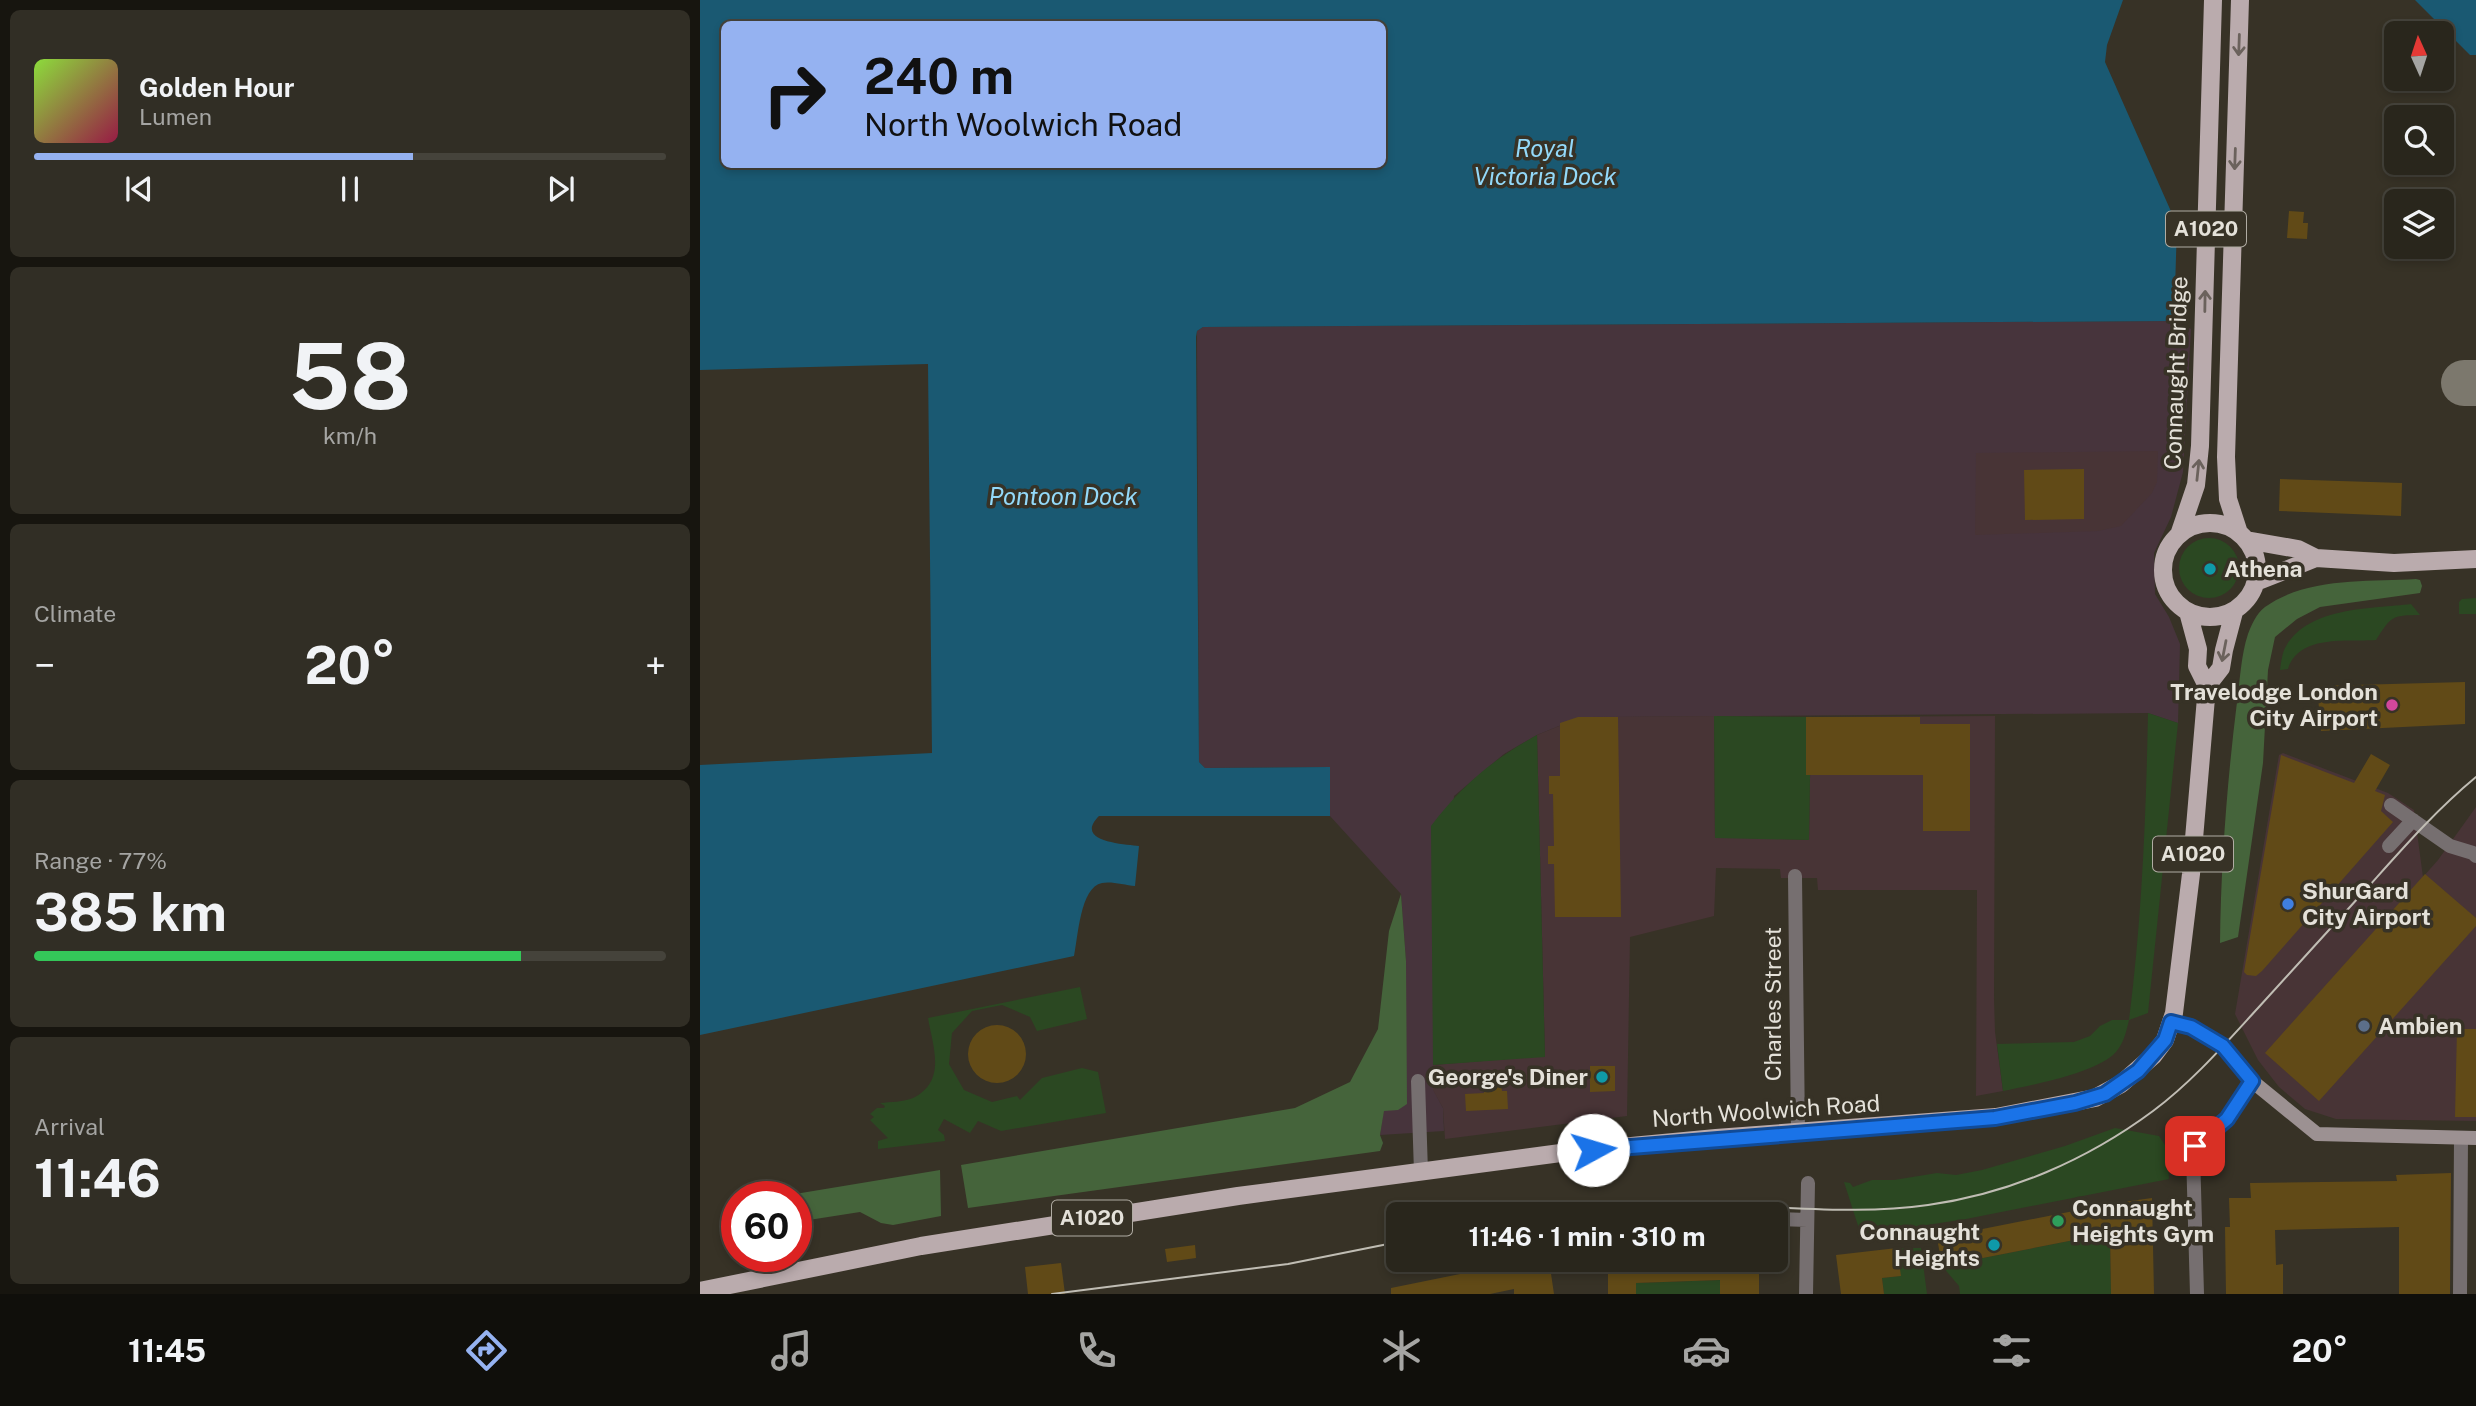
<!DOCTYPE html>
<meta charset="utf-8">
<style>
body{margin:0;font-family:"Public Sans",sans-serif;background:#312e25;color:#f1f3f6;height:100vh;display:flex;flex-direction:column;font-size:26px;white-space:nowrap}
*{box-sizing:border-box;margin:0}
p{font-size:23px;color:#a5a5a3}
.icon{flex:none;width:38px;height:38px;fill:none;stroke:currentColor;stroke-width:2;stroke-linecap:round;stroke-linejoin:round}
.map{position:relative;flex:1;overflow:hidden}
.details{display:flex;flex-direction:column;gap:10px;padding:10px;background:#17150f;width:700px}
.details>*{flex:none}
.hud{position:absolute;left:21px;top:21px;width:665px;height:147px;border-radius:10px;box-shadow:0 4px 10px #0003,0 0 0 2px #45433b;background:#95b2f1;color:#111;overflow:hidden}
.needle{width:46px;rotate:357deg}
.controls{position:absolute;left:1684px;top:21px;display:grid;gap:14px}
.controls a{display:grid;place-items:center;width:70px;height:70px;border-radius:10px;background:#29261c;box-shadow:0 4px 10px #0003,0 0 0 2px #45433b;font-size:35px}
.speed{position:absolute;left:21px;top:1181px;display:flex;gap:14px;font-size:35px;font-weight:700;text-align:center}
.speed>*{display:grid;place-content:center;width:91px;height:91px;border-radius:50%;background:#29261c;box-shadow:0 4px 10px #0003,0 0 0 2px #45433b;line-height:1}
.speed .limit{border:10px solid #d22;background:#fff;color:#111}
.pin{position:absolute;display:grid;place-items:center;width:60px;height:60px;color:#fff;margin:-30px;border-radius:14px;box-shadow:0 4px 10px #0006}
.me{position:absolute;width:77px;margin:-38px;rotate:84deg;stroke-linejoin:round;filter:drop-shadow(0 0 5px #0008)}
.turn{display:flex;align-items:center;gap:24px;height:147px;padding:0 28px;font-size:32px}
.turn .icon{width:91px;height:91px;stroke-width:2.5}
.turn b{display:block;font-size:49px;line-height:60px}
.big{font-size:52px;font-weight:700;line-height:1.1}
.details .tile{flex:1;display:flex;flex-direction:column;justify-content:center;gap:10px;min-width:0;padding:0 24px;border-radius:10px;background:#312e25}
.details .dial{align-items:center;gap:0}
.dial b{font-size:91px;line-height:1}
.song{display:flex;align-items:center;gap:21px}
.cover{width:84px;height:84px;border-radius:10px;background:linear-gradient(135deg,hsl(90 70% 55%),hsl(340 70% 35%))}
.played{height:7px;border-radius:4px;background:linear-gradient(90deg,#95b2f1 60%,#45433b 60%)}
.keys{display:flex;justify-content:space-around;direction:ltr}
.heat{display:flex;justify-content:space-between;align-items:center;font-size:38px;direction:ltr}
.charge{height:10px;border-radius:5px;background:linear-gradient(90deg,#34c759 77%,#45433b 0)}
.trip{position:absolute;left:686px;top:1202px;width:402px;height:70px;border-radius:10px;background:#29261c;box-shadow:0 4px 10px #0003,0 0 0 2px #45433b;font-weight:700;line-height:70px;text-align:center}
.menu{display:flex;height:112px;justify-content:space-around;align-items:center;background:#100f0b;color:#a5a5a3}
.menu .icon{width:49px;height:49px}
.menu .on{color:#95b2f1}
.menu b{font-size:32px;color:#f1f3f6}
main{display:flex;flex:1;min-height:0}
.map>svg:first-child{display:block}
.commercial{fill:#47343c}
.industrial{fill:#483436}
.green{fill:#2b4822}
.forest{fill:#45643b}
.water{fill:#1a5972;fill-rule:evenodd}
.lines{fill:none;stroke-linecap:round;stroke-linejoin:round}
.taxiway{stroke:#7c786d;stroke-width:46}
.building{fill:#614a17}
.street{stroke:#766f70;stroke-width:14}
.secondary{stroke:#9c9192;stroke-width:14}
.primary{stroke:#baabad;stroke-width:18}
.tram{stroke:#c0bdb4;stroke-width:2}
.oneway{stroke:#6b625c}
.route-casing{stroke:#114b97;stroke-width:18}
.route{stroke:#1a73e8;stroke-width:12}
.culture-dot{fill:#0f9aa8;stroke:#373226;stroke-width:2.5}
.hotel-dot{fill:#d1479c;stroke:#373226;stroke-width:2.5}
.shop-dot{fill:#3f7fe0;stroke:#373226;stroke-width:2.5}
.service-dot{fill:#5c6f8a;stroke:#373226;stroke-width:2.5}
.leisure-dot{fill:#2e9e5b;stroke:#373226;stroke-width:2.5}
.labels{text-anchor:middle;stroke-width:7;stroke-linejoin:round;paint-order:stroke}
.shield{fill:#373226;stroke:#b0aca3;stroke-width:2}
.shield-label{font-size:21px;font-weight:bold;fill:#e4e1d9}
.street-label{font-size:23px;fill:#e4e1d9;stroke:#373226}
.poi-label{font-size:23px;font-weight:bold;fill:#e4e1d9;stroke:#373226;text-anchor:start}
.water-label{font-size:24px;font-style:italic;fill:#93d9f9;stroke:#373226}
</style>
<main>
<section class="details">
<div class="tile">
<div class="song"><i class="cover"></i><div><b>Golden Hour</b><p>Lumen</p></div></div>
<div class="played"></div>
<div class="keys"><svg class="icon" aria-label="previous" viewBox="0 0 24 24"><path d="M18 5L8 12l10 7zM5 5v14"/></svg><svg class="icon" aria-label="pause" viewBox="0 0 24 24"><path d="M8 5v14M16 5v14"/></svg><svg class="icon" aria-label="next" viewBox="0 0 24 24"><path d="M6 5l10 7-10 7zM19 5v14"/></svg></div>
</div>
<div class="tile dial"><b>58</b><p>km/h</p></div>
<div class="tile"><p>Climate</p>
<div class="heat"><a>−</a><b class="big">20°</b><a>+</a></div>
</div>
<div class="tile"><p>Range · 77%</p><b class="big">385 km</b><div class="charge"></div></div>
<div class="tile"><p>Arrival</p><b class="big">11:46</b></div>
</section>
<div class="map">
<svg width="1776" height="1294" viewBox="0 0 1776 1294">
<rect width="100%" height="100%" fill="#373226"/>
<path class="commercial" d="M1474 321 1491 329 1483 472 1471 517 1454 553 1455 594 1469 617 1480 644 1478 723 1448 713 918 717 874 720 837 735 804 754 754 796 733 1089 743 1108 744 1131 680 1135 706 961 701 894 630 816V767L505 768 499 762 497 331 503 327Z"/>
<path class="industrial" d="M1458 451 1457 482 1452 493 1421 526 1398 531 1275 535 1276 453Z
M1014 716 1015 837 1109 840 1111 717 1295 716 1294 999 1295 1032 1303 1091 1276 1096 1277 890H1118L1117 878H1081L1080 869 1016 868 1014 916 930 937 927 1116 745 1139 743 1108 733 1090V1065L845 1056 837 735 874 720 892 717Z
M1583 753 1688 793 1714 810 1723 877 1738 860 1776 807V1121L1636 1119 1605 1109 1579 1087 1558 1060 1535 1014 1579 755Z"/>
<path class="green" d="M1479 568a30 30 0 1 1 60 0a30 30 0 1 1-60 0Z
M1776 598V614H1759V602L1762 599Z
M1711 604 1720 615C1691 615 1691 617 1676 640 1647 642 1599 634 1588 669L1580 670C1581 663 1582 654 1585 648 1608 606 1671 609 1711 604Z
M1448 713 1478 723 1448 1013 1429 1020C1426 1033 1423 1046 1413 1055 1391 1074 1332 1085 1303 1091L1297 1044 1374 1042 1390 1036 1400 1026 1412 1020H1429C1442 918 1446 816 1448 713Z
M1014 716 1111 717 1109 840 1015 838Z
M837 735 845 1057 733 1065 731 826C763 784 791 761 837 735Z
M380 987 387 1019 337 1031 330 1017 302 1005 272 1011 252 1033 249 1064 264 1090 292 1102 317 1096 320 1100 342 1078 382 1068 398 1072 406 1113 301 1131 278 1121 270 1133 244 1119 238 1130 244 1135 245 1141 178 1149V1141L188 1138 170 1120 174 1117 170 1114 177 1108H184L185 1106 180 1103C190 1102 204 1102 213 1098 247 1081 233 1047 228 1018Z
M1415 1128 1459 1136 1467 1148 1469 1179 1266 1219 1161 1235 1144 1182 1150 1183 1153 1187 1172 1180H1194L1237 1173 1256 1175 1282 1170 1365 1146Z
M1410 1233 1411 1294H1260L1259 1286 1242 1266Z
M1197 1248H1221L1227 1294H1184L1182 1278 1200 1276Z
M1020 1280V1294H936V1283Z"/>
<path class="forest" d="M1716 579 1720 580 1722 586 1720 593 1620 607 1597 619 1575 637 1568 670 1563 763 1538 937 1520 943C1521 862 1527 783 1537 702 1540 680 1541 655 1548 634 1552 624 1556 614 1565 607 1607 577 1667 582 1716 579Z
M701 894 706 961 707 1104 698 1110 684 1111 680 1135 683 1143 680 1151 268 1208 261 1165 595 1108 650 1082 678 1029 689 931Z
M240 1170 241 1216 193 1225 181 1223 160 1212 96 1222V1197H77Z"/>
<path class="water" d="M0 0H1423L1407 45 1405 62 1477 225 1474 321 503 327 497 331 496 337 499 762 505 768 630 767V816H399C373 842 425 844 439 846L435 886C425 885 411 881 402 883 380 887 378 938 374 956L0 1035V765L232 753 228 364 0 370ZM24 24H682V164H24Z
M1715 0H1776V55H1770Z"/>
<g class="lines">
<path class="taxiway" d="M1764 383H1776"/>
</g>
<path class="building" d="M1589 211 1604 212 1603 223H1608L1607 239 1587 238Z
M1384 469V519L1325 520 1324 470Z
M1580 479 1702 483 1701 516 1579 511Z
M1765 682V724L1621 731 1617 686Z
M878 717H918L921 917H855L854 864H848V846H854L853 794H849V776H860V723Z
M1106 717H1220V724H1270V831H1223V775H1106Z
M1671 754 1690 765 1675 791 1685 795 1681 811 1693 822 1562 971 1556 976 1547 975 1544 972 1581 755 1654 783Z
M1725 874 1776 918V926L1619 1101 1565 1053Z
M268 1054a29 29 0 1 1 58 0a29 29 0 1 1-58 0Z
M1757 1029H1776V1117H1755Z
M890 1066H915V1091L890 1092Z
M801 1082 802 1091H807L808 1109 766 1111 765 1094 784 1093 783 1083Z
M1751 1173 1750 1294H1699V1227L1575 1230 1576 1265 1583 1264V1294H1526L1525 1227H1530L1529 1198H1551L1550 1183 1697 1181 1696 1175Z
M1452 1198 1454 1294H1411L1410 1233 1242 1266 1237 1238 1409 1204Z
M495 1245 496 1258 467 1262 465 1249Z
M1197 1248 1201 1276 1182 1278 1184 1294H1141L1136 1255Z
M829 1260H849L854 1294H814V1289L790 1294H691V1288Z
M908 1260H1059V1294H1020V1280L936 1283V1294H908Z
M361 1263 365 1294H328L325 1267Z"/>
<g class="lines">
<path class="street" d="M1691 805 1750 846 1773 853 1776 856
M1689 846 1713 820
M1095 876 1098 1132
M718 1081 721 1172
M1076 1219 1107 1220
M693 1239 698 1240
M1106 1294 1108 1183
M1497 1294 1493 1153 1497 1142 1527 1119 1552 1081
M1760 1294 1761 1138"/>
<path class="secondary" d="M1471 1022 1491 1027 1523 1046 1552 1081 1617 1134 1776 1138"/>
<path class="primary" d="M1463 570a47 47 0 1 1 94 0a47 47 0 1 1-94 0Z
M1539 533 1528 499 1526 457 1540 0
M1479 535 1496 485 1500 446 1513 0
M1546 540 1598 549 1616 558 1694 563 1776 559
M1556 582 1616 558
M1507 686 1521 668 1524 650 1534 612
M0 1291 221 1246 538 1196 868 1152 1016 1138 1296 1117 1395 1098 1421 1084 1453 1056 1465 1040 1474 1013 1491 874 1507 686 1497 666 1498 649 1488 612"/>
<path class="tram" d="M851 1214C915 1207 979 1205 1043 1206 1105 1208 1166 1214 1228 1205 1309 1194 1387 1160 1453 1111 1492 1082 1525 1044 1558 1008 1595 967 1632 927 1669 886 1703 848 1736 810 1776 777
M352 1294 588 1264 698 1242"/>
</g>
<defs><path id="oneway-shaft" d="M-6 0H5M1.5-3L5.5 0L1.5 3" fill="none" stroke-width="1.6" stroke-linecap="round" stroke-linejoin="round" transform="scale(1.75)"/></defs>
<g class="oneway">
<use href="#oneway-shaft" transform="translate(1539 45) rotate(92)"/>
<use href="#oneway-shaft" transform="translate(1535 159) rotate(92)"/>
<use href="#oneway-shaft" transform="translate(1505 301) rotate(-89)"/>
<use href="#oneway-shaft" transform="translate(1498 470) rotate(-84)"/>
<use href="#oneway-shaft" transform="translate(1524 651) rotate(101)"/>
</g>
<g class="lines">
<g class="route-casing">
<path id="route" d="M893 1150 1295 1118 1375 1103 1405 1094 1438 1071 1465 1040 1471 1022 1491 1027 1523 1046 1552 1081 1527 1119 1495 1146"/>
</g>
<use href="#route" class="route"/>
</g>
<g class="culture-dot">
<circle cx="1510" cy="569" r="7"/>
<circle cx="902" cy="1077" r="7"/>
<circle cx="1294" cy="1245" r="7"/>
</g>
<circle class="hotel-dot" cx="1692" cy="705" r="7"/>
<circle class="shop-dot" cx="1588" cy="904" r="7"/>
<circle class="service-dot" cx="1664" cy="1026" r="7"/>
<circle class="leisure-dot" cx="1358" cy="1221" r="7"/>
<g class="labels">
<g class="shield">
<rect x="1466" y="211.5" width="80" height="35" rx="5"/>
<rect x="1453" y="836.5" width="80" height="35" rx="5"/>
<rect x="352" y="1200.5" width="80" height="35" rx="5"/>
</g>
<g class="shield-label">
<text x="1506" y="236">A1020</text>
<text x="1493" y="861">A1020</text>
<text x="392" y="1225">A1020</text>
</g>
<g class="street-label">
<text transform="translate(1476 373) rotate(-88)" y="8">Connaught Bridge</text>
<text transform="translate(1073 1004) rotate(-90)" y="8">Charles Street</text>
<text transform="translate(1066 1111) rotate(-4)" y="8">North Woolwich Road</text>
</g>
<g class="poi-label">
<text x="1524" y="577">Athena</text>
<text x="1678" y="700" text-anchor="end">Travelodge London<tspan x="1678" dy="26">City Airport</tspan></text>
<text x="1602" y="899">ShurGard<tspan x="1602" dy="26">City Airport</tspan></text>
<text x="1678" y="1034">Ambien</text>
<text x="888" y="1085" text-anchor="end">George's Diner</text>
<text x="1372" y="1216">Connaught<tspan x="1372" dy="26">Heights Gym</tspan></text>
<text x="1280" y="1240" text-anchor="end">Connaught<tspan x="1280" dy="26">Heights</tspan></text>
</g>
<g class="water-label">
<text x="845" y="157">Royal<tspan x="845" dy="28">Victoria Dock</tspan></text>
<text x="363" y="505">Pontoon Dock</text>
</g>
</g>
</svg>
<div class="controls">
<a><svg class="needle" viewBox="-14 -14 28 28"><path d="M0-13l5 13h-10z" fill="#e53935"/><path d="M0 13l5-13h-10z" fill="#a5a5a3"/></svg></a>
<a><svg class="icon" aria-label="search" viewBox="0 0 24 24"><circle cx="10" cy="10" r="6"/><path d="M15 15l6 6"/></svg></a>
<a><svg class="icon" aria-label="layers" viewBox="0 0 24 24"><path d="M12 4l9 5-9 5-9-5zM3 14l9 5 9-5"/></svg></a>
</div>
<div class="speed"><div class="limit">60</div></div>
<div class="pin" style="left:1495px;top:1146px;background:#d93025"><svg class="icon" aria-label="arrive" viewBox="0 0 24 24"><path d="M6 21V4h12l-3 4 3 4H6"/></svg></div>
<svg class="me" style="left:893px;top:1150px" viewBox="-20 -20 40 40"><circle r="19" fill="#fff"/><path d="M0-13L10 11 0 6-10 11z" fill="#1a73e8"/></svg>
<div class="trip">11:46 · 1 min · 310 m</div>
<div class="hud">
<div class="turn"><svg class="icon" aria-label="right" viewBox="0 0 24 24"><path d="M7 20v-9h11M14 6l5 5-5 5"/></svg><div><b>240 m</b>North Woolwich Road</div></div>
</div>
</div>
</main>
<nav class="menu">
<b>11:45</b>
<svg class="icon on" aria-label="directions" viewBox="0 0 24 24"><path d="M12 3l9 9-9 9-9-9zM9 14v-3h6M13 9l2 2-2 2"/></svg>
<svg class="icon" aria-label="music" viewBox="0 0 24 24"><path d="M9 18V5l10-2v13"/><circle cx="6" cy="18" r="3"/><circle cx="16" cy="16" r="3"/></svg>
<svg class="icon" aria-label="phone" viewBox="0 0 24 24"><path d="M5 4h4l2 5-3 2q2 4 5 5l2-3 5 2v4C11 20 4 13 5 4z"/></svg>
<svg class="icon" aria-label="climate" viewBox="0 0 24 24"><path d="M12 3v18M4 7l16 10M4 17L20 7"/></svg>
<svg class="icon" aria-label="car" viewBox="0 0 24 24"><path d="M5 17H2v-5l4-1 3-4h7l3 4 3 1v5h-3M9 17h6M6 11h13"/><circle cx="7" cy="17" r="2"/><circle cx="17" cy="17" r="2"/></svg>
<svg class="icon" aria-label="filters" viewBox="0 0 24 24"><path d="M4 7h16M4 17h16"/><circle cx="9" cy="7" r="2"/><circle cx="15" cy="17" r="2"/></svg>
<b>20°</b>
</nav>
